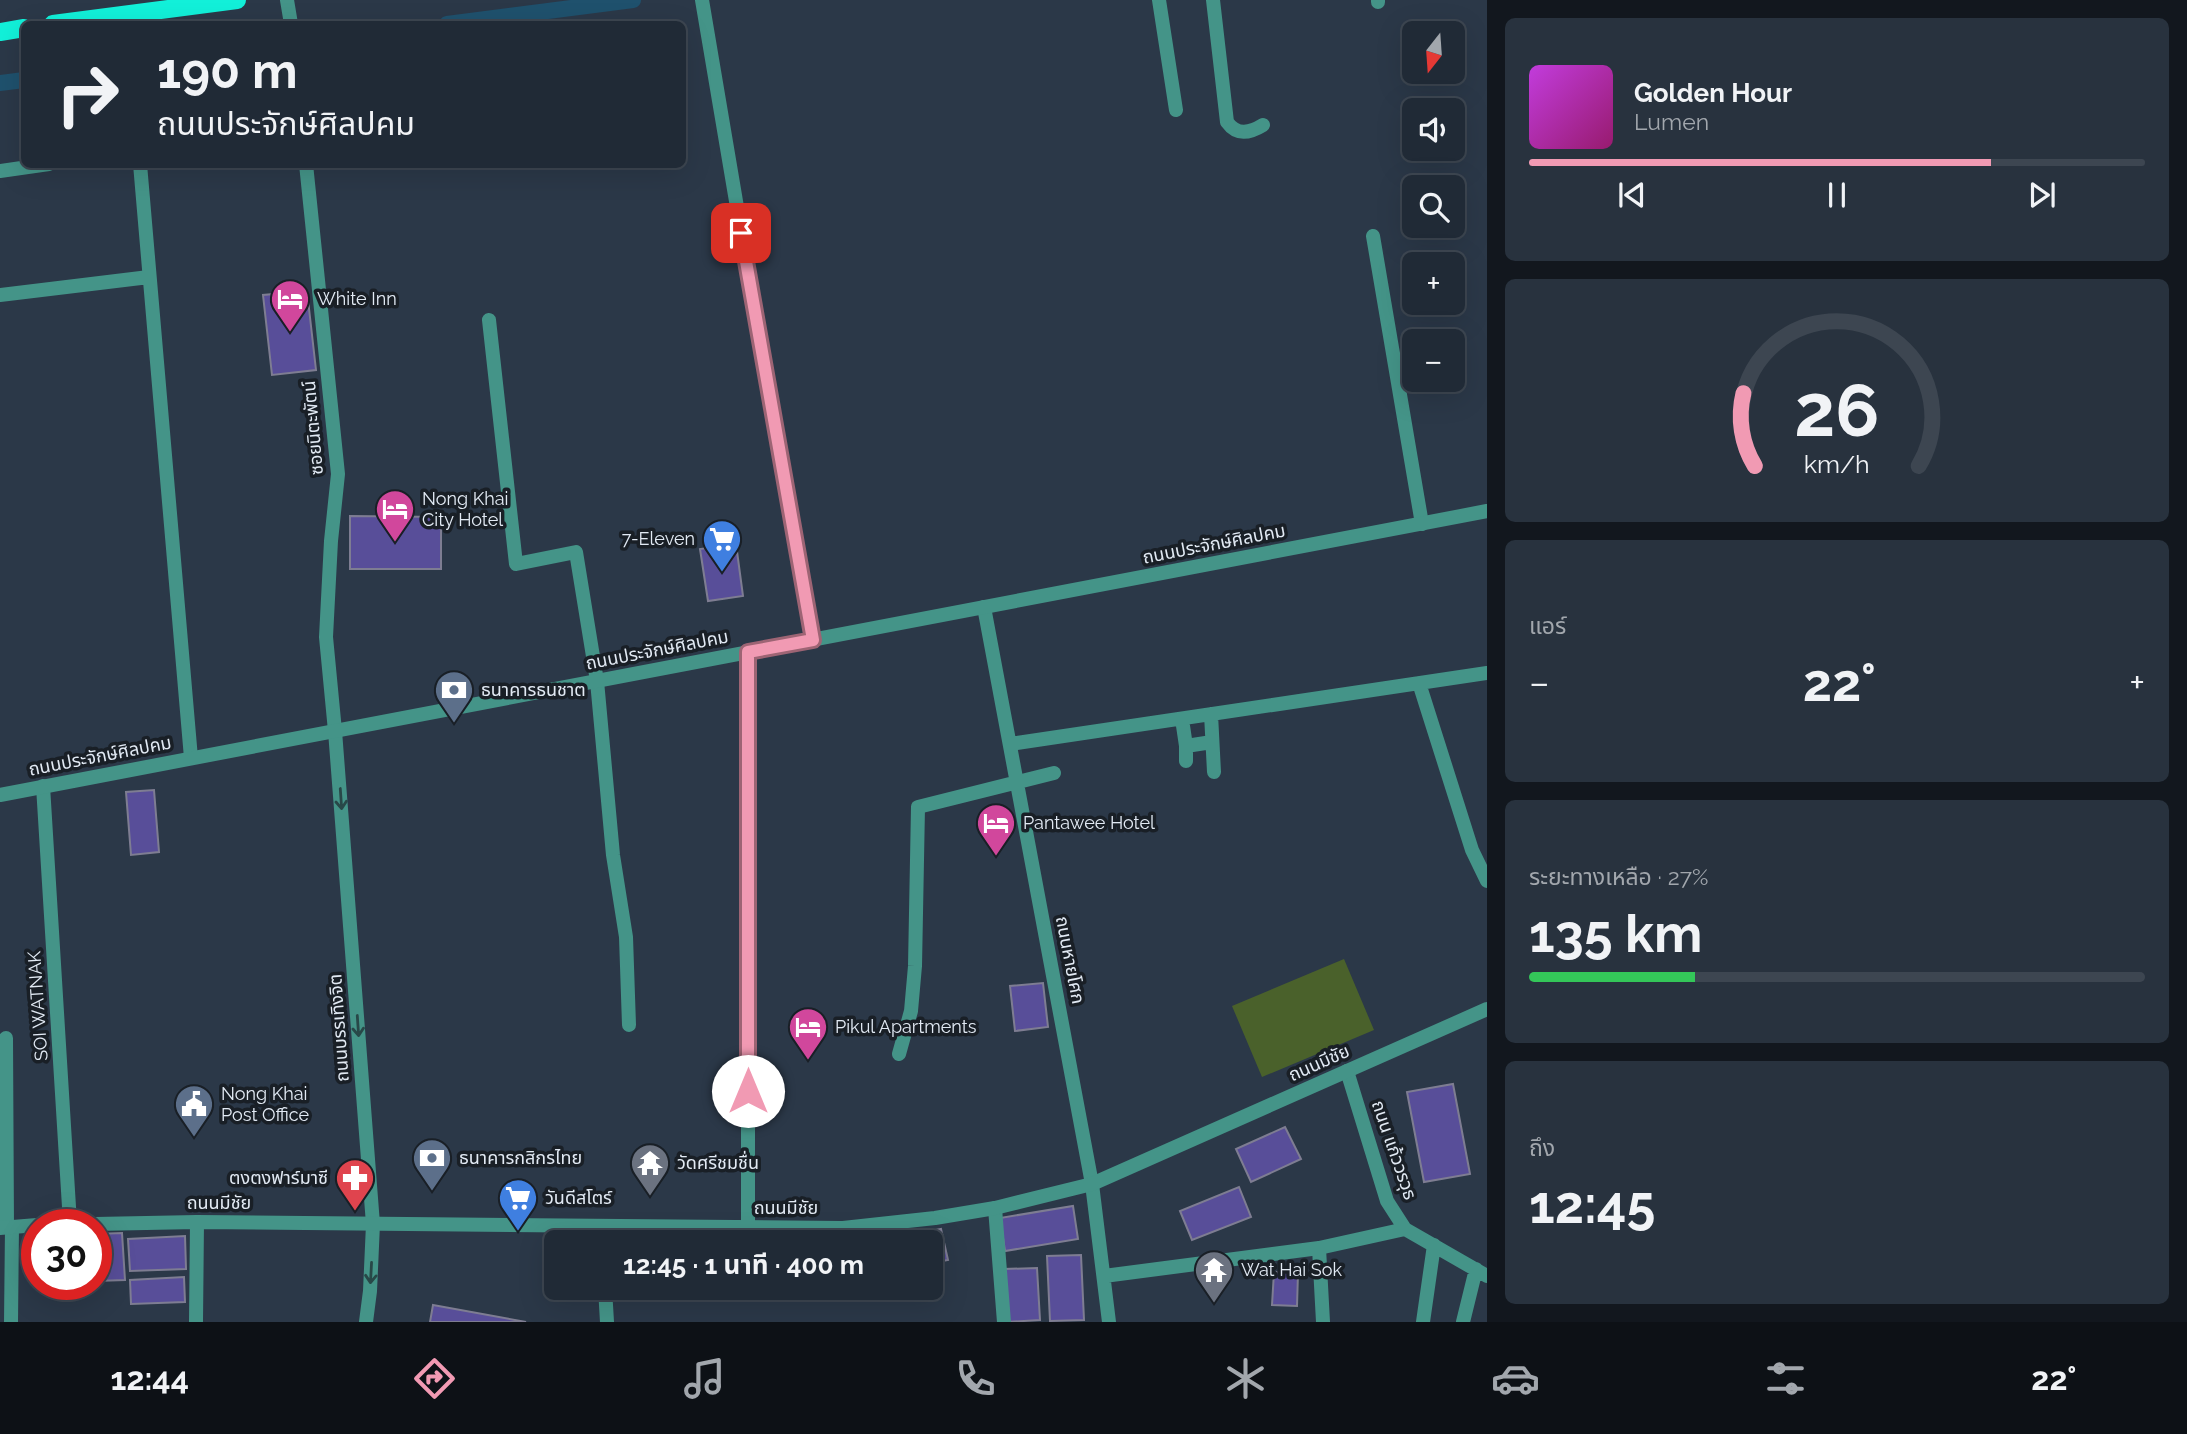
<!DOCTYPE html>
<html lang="th">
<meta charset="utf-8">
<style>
body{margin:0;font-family:Raleway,"Noto Sans Thai",sans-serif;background:#28323e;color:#f1f3f6;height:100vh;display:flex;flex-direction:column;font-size:26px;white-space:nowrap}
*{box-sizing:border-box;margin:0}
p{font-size:23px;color:#a2a7ad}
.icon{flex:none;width:38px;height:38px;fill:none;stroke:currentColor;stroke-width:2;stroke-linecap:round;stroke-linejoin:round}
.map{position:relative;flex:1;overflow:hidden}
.side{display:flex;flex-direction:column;gap:18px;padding:18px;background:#12171e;width:700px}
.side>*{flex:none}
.banner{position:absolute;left:21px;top:21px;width:665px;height:147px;border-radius:10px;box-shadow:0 7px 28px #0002,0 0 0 2px #3d4651;background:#202a36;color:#f1f3f6;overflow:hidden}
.needle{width:46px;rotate:197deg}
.fabs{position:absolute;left:1402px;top:21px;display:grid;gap:14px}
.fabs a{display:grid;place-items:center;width:63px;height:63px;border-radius:10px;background:#202a36;box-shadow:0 7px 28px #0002,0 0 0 2px #3d4651;font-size:35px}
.speed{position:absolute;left:21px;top:1209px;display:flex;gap:14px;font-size:35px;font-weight:700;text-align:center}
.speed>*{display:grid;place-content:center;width:91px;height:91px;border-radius:50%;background:#202a36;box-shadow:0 7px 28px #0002,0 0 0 2px #3d4651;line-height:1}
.speed .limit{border:10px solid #d22;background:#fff;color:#111}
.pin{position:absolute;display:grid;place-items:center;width:60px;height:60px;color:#fff;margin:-30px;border-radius:14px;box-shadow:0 4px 10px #0006}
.me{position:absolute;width:77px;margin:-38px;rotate:0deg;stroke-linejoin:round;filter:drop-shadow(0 0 5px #0008)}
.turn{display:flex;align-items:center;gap:24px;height:147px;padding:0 21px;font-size:32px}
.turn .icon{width:91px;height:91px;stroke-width:2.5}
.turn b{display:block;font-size:49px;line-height:60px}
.big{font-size:52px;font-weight:700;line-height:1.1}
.side .widget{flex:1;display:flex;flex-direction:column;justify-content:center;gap:10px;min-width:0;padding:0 24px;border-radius:10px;background:#28323e}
.side .dial{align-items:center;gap:0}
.dial svg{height:182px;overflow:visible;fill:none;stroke:#3d4651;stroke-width:7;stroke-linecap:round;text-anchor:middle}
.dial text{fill:#f1f3f6;stroke:none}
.song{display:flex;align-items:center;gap:21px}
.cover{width:84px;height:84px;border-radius:10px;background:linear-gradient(135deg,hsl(290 70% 55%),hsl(320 70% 35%))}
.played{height:7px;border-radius:4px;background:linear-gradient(90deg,#f19ab3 75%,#3d4651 75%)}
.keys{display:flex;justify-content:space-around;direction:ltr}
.heat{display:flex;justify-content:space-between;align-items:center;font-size:38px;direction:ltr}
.charge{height:10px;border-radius:5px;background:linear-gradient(90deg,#34c759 27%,#3d4651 0)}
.trip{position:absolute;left:544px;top:1230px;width:399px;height:70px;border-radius:10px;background:#202a36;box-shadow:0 7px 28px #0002,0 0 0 2px #3d4651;font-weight:700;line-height:70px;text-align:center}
.menu{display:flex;height:112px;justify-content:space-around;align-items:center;background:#0d1116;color:#a2a7ad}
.menu .icon{width:49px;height:49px}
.menu .on{color:#f19ab3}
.menu b{font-size:32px;color:#f1f3f6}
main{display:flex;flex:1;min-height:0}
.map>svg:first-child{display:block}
.pitch{fill:#4a612b}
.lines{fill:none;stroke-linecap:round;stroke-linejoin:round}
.canal{stroke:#1f516d;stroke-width:16}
.building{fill:#584e99;stroke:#7e7d92;stroke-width:2}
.minor{stroke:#449488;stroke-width:14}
.tertiary{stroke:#449488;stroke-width:14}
.primary{stroke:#12f0d9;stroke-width:18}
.oneway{stroke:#284848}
.route-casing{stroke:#9d6474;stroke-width:18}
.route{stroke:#f19ab3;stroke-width:12}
.labels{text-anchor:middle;stroke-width:7;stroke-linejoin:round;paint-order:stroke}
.poi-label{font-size:18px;fill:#e2eaf4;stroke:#191f26;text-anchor:start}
.street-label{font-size:18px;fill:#e2eaf4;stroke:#191f26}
</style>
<main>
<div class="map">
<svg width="1487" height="1322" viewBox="0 0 1487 1322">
<rect width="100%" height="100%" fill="#2b3848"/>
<path class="pitch" d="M1344 959 1374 1030 1262 1077 1232 1006Z"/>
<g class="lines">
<path class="canal" d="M447 24 633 0
M0 83 24 80"/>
</g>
<path class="building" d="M307 291 316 370 272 375 263 295Z
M350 516 441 517V569H350Z
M736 544 743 596 708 601 700 549Z
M154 790 159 852 131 855 126 792Z
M1043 983 1048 1027 1015 1031 1010 986Z
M1453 1084 1470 1174 1424 1182 1407 1092Z
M1285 1127 1301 1159 1251 1182 1236 1149Z
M1239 1187 1251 1217 1192 1240 1180 1211Z
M1073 1206 1078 1239 1005 1251 1000 1218Z
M941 1229 948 1260 931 1263V1242H872Z
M122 1233 125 1280 96 1281V1234Z
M185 1236 186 1269 130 1271 128 1239Z
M1081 1255 1084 1320 1050 1321 1047 1256Z
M1037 1268 1040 1320 1007 1322 1004 1269Z
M1274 1272 1298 1273 1297 1306 1272 1305Z
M184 1277 185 1302 131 1304 130 1280Z
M433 1305 526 1322H430Z"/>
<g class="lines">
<path class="minor" d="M287 0 291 24
M702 0 750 284 813 640
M1159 0 1176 110
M1213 0 1227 122C1237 136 1250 133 1263 125
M1378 0V2
M140 164 191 758
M306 164 338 474 331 541 326 637 335 731 373 1224 370 1291 366 1322
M0 171 49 164
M1373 236 1422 524
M0 295 149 277
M489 320 516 564 576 552 597 681 613 855 626 937 629 1025
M984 607 1092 1184 1109 1322
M1419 683 1472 850 1487 881
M1211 714 1214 772
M1182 719 1186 746 1212 742
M1010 744 1487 673
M1186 746V761
M43 786 70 1223
M6 1038 7 1227
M899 1054 911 1011 915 966 918 807 1054 773
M1347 1071 1387 1201 1405 1229 1487 1276
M995 1208 1004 1322
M601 1226 602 1242
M748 1228V652
M1319 1248 1323 1322
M1104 1276 1319 1248 1405 1229
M605 1288 607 1322
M11 1322 12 1227
M196 1322 197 1222
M1423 1322 1434 1245
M1463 1322 1476 1269"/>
<path class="tertiary" d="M0 795 1487 511
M44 1225 197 1222 843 1228 935 1218 995 1208 1092 1184 1487 1009
M0 1228 37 1225"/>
<path class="primary" d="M53 24 237 0
M0 32 24 28"/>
</g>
<defs><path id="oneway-shaft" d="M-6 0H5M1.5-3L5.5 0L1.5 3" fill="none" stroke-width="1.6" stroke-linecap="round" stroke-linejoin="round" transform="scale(1.75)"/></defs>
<g class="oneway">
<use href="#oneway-shaft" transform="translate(341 799) rotate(86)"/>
<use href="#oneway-shaft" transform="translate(358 1026) rotate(86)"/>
<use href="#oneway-shaft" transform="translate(371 1273) rotate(93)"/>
</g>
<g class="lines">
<g class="route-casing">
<path id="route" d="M741 233 813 640 748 652V1091"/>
</g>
<use href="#route" class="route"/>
</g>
<defs>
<g id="hotel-pin" transform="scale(2.0125)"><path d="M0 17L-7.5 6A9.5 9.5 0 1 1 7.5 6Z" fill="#d1479c" stroke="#191f26"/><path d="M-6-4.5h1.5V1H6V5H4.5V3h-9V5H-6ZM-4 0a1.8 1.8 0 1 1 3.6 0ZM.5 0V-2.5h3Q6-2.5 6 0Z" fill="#fff"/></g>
<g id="supermarket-pin" transform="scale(2.0125)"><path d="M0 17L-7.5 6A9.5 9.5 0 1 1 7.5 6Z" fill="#3f7fe0" stroke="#191f26"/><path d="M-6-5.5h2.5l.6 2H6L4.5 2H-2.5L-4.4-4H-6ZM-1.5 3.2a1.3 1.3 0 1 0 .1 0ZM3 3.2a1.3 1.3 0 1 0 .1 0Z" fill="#fff"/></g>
<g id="bank-pin" transform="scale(2.0125)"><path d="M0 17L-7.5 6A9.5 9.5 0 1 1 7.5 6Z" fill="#5c6f8a" stroke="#191f26"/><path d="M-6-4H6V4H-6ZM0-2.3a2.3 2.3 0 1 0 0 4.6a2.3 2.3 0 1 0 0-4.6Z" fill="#fff"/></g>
<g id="civic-pin" transform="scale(2.0125)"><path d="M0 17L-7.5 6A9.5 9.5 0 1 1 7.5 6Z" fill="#5c6f8a" stroke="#191f26"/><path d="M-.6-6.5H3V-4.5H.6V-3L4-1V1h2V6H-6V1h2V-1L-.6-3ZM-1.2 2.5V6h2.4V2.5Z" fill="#fff"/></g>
<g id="temple-pin" transform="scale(2.0125)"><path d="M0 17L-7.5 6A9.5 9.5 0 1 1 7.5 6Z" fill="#6b7280" stroke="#191f26"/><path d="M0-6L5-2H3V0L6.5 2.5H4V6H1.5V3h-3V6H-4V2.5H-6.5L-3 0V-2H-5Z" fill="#fff"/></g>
<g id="pharmacy-pin" transform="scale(2.0125)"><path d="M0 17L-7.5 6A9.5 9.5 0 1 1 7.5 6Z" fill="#e0444e" stroke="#191f26"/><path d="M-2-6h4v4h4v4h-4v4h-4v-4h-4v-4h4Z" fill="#fff"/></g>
</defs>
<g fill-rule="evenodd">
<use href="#hotel-pin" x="290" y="299"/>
<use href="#hotel-pin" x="395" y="509"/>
<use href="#supermarket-pin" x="722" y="539"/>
<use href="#bank-pin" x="454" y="690"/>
<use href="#hotel-pin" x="996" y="823"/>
<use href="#hotel-pin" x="808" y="1027"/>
<use href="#civic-pin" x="194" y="1104"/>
<use href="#bank-pin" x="432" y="1158"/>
<use href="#temple-pin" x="650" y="1163"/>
<use href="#pharmacy-pin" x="355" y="1178"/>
<use href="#supermarket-pin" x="518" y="1198"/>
<use href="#temple-pin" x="1214" y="1270"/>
</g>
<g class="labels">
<g class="poi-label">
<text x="317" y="305">White Inn</text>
<text x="422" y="505">Nong Khai<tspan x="422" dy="21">City Hotel</tspan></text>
<text x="695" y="545" text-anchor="end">7-Eleven</text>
<text x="481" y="696">ธนาคารธนชาต</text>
<text x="1023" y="829">Pantawee Hotel</text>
<text x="835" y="1033">Pikul Apartments</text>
<text x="221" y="1100">Nong Khai<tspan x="221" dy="21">Post Office</tspan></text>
<text x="459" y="1164">ธนาคารกสิกรไทย</text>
<text x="677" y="1169">วัดศรีชมชื่น</text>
<text x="328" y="1184" text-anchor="end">ตงตงฟาร์มาซี</text>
<text x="545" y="1204">วันดีสโตร์</text>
<text x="1241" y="1276">Wat Hai Sok</text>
</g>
<g class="street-label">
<text transform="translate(313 428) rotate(-95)" y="6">ซอยนิตะพัตน์</text>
<text transform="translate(1214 544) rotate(-11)" y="6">ถนนประจักษ์ศิลปคม</text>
<text transform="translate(657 650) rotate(-11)" y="6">ถนนประจักษ์ศิลปคม</text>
<text transform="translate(100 756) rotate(-11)" y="6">ถนนประจักษ์ศิลปคม</text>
<text transform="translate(1070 960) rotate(79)" y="6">ถนนหายโศก</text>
<text transform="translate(38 1006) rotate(-94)" y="6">SOI WATNAK</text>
<text transform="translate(339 1028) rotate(-94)" y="6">ถนนบรรเทิงจิต</text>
<text transform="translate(1319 1063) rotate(-24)" y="6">ถนนมีชัย</text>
<text transform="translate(1394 1150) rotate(71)" y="6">ถนน แก้ววรวุธ</text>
<text x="219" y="1209">ถนนมีชัย</text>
<text x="786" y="1214">ถนนมีชัย</text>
</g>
</g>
</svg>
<div class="fabs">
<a><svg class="needle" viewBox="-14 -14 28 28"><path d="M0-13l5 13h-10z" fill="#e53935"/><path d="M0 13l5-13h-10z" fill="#a2a7ad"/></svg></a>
<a><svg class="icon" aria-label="sound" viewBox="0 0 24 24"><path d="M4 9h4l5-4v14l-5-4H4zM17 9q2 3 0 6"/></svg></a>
<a><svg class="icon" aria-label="search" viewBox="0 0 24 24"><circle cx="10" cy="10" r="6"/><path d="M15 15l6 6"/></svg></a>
<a>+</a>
<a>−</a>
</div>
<div class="speed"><div class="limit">30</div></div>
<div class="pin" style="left:741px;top:233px;background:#d93025"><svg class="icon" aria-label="arrive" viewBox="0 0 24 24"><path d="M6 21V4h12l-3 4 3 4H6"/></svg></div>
<svg class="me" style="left:748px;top:1091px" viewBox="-20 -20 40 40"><circle r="19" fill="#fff"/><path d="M0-13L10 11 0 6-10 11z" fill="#f19ab3"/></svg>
<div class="trip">12:45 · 1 นาที · 400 m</div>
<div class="banner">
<div class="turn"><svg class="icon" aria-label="right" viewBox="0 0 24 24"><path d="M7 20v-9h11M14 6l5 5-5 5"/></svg><div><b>190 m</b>ถนนประจักษ์ศิลปคม</div></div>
</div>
</div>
<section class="side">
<div class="widget">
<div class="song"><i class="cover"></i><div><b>Golden Hour</b><p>Lumen</p></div></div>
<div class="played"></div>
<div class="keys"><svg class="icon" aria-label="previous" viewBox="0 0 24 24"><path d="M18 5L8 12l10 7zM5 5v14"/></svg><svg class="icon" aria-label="pause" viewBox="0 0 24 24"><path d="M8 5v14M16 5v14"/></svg><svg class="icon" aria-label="next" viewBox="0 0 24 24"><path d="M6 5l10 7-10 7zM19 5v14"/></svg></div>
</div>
<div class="widget dial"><svg viewBox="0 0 100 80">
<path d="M14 69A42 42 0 1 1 86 69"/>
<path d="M14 69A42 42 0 0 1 9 37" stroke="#f19ab3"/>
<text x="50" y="56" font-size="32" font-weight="700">26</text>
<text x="50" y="72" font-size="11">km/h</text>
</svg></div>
<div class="widget"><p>แอร์</p>
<div class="heat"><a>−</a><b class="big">22°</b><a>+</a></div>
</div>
<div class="widget"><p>ระยะทางเหลือ · 27%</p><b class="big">135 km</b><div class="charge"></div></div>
<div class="widget"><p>ถึง</p><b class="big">12:45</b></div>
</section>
</main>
<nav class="menu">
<b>12:44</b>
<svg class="icon on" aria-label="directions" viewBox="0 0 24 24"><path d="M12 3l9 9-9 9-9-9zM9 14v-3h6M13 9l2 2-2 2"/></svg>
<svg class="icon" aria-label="music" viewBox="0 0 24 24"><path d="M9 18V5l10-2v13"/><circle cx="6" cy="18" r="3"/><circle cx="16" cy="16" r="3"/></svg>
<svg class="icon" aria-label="phone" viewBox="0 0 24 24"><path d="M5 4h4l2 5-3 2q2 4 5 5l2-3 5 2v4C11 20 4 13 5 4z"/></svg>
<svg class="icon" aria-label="climate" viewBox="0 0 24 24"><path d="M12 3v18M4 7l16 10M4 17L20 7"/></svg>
<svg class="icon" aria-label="car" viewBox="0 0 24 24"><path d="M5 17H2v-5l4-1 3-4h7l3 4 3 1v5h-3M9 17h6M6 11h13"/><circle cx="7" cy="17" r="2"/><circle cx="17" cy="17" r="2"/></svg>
<svg class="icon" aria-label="filters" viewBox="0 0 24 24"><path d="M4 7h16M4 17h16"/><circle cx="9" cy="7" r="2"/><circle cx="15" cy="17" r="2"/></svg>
<b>22°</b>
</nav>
